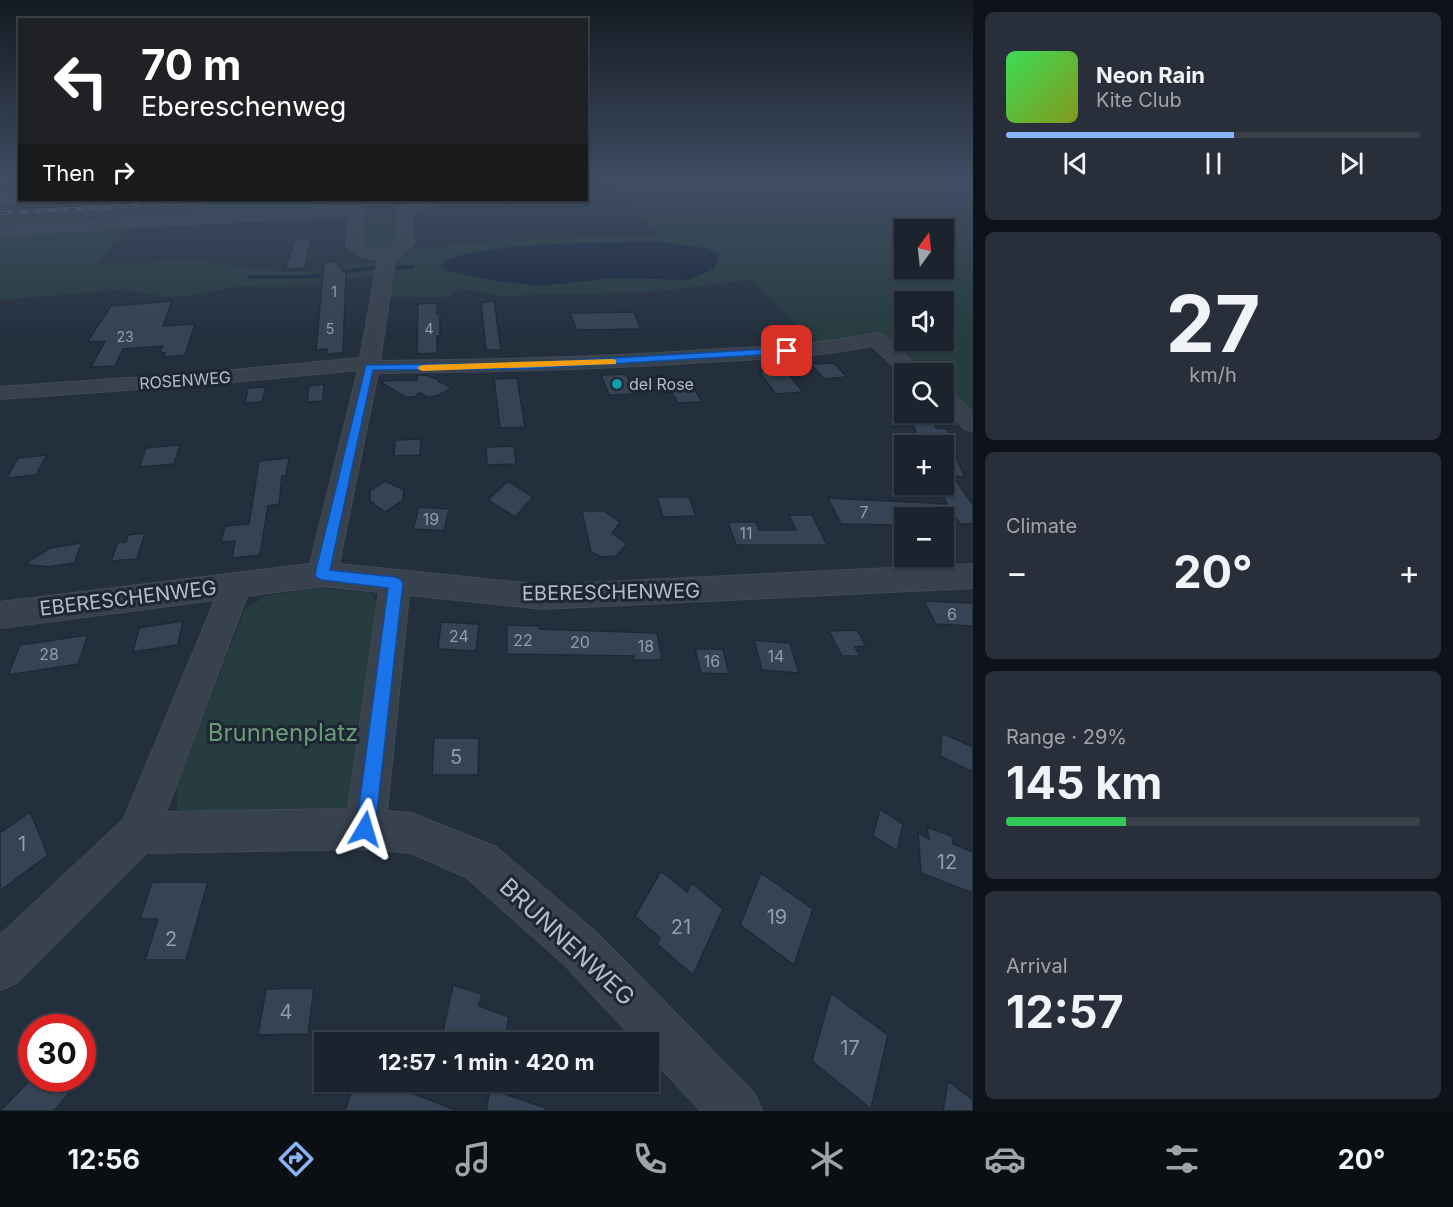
<!DOCTYPE html>
<meta charset="utf-8">
<style>
body{margin:0;font-family:Inter,sans-serif;background:#282f3a;color:#f1f3f6;height:100vh;display:flex;flex-direction:column;font-size:22px;white-space:nowrap}
*{box-sizing:border-box;margin:0}
p{font-size:20px;color:#a0a4aa}
.icon{flex:none;width:33px;height:33px;fill:none;stroke:currentColor;stroke-width:2;stroke-linecap:round;stroke-linejoin:round}
.map{position:relative;flex:1;overflow:hidden}
.sheet{display:flex;flex-direction:column;gap:12px;padding:12px;background:#0f1319;width:480px}
.sheet>*{flex:none}
.guide{position:absolute;left:18px;top:18px;width:570px;height:183px;border-radius:0px;box-shadow:0 2px 4px #0004,0 0 0 2px #39404a;background:#202124;color:#fff;overflow:hidden}
.needle{width:39px;rotate:15deg}
.controls{position:absolute;left:894px;top:219px;display:grid;gap:12px}
.controls a{display:grid;place-items:center;width:60px;height:60px;border-radius:0px;background:#1b232e;box-shadow:0 2px 4px #0004,0 0 0 2px #39404a;font-size:30px}
.speed{position:absolute;left:18px;top:1014px;display:flex;gap:12px;font-size:30px;font-weight:700;text-align:center}
.speed>*{display:grid;place-content:center;width:78px;height:78px;border-radius:50%;background:#1b232e;box-shadow:0 2px 4px #0004,0 0 0 2px #39404a;line-height:1}
.speed .limit{border:9px solid #d22;background:#fff;color:#111}
.pin{position:absolute;display:grid;place-items:center;width:51px;height:51px;color:#fff;margin:-26px;border-radius:12px;box-shadow:0 3px 9px #0006}
.me{position:absolute;width:66px;margin:-33px;rotate:7deg;stroke-linejoin:round;filter:drop-shadow(0 0 4px #0008)}
.turn{display:flex;align-items:center;gap:21px;height:126px;padding:0 24px;font-size:27px}
.turn .icon{width:78px;height:78px;stroke-width:2.5}
.turn b{display:block;font-size:42px;line-height:51px}
.then{display:flex;align-items:center;height:57px;padding:0 24px;background:#0003;gap:12px;font-size:22px}
.big{font-size:45px;font-weight:700;line-height:1.1}
.sheet .tile{flex:1;display:flex;flex-direction:column;justify-content:center;gap:9px;min-width:0;padding:0 21px;border-radius:9px;background:#282f3a}
.sheet .dial{align-items:center;gap:0}
.dial b{font-size:78px;line-height:1}
.song{display:flex;align-items:center;gap:18px}
.cover{width:72px;height:72px;border-radius:9px;background:linear-gradient(135deg,hsl(130 70% 55%),hsl(70 70% 35%))}
.played{height:6px;border-radius:3px;background:linear-gradient(90deg,#8ab4f8 55%,#39404a 55%)}
.keys{display:flex;justify-content:space-around;direction:ltr}
.heat{display:flex;justify-content:space-between;align-items:center;font-size:33px;direction:ltr}
.charge{height:9px;border-radius:4px;background:linear-gradient(90deg,#34c759 29%,#39404a 0)}
.trip{position:absolute;left:314px;top:1032px;width:345px;height:60px;border-radius:0px;background:#1b232e;box-shadow:0 2px 4px #0004,0 0 0 2px #39404a;font-weight:700;line-height:60px;text-align:center}
.tabs{display:flex;height:96px;justify-content:space-around;align-items:center;background:#0b0e12;color:#a0a4aa}
.tabs .icon{width:42px;height:42px}
.tabs .current{color:#8ab4f8}
.tabs b{font-size:27px;color:#f1f3f6}
main{display:flex;flex:1;min-height:0}
.map>svg:first-child{display:block}
.green{fill:#263c3f;fill-rule:evenodd}
.water{fill:#17263c}
.lines{fill:none;stroke-linecap:round;stroke-linejoin:round}
.stream{stroke:#17263c;stroke-width:4}
.building{fill:#364354;stroke:#1f2835;stroke-width:1.5}
.minor-casing{stroke:#414a57;stroke-width:2}
.minor{fill:#38414e;fill-rule:evenodd}
.rail-casing{stroke:#5a6575;stroke-width:4}
.rail{stroke:#1d2633;stroke-width:2;stroke-dasharray:7;stroke-linecap:butt}
.route{fill:#1a73e8;stroke:#114b97;stroke-width:1.5}
.slow{fill:#f59e0b}
.culture-dot{fill:#0f9aa8;stroke:#1d2633;stroke-width:2}
.labels{text-anchor:middle;stroke-width:6;stroke-linejoin:round;paint-order:stroke}
.far-number-label{font-size:14px;fill:#929caa}
.far-street-label{font-size:16px;fill:#b4bcc9;stroke:#1d2633}
.far-poi-label{font-size:16px;fill:#b4bcc9;stroke:#1d2633;text-anchor:start}
.number-label{font-size:16px;fill:#929caa}
.street-label{font-size:20px;fill:#b4bcc9;stroke:#1d2633}
.near-number-label{font-size:20px;fill:#929caa}
.near-park-label{font-size:24px;fill:#6b9a76;stroke:#1d2633}
.near-street-label{font-size:24px;fill:#b4bcc9;stroke:#1d2633}
</style>
<main>
<div class="map">
<svg width="973" height="1111" viewBox="0 0 973 1111">
<rect width="100%" height="100%" fill="#242f3e"/>
<path class="green" d="M615 182H973V426L944 400V374L914 373 871 336 819 346 750 280 649 292 502 296 458 288 450 297H382L387 274 279 287 240 286 189 296 170 297 120 290 0 300V232L128 224 98 264 192 260 288 272 312 271 348 264 379 262 402 250 518 239 661 235 609 183ZM904 230H944V268H904ZM904 302H944V340H904Z
M0 199 122 200 0 206Z
M273 200H385L368 202 361 206 0 228V216Z
M389 209 390 213H406L403 243 384 253 354 246 357 218Z
M317 588 369 593 381 608 357 798 336 814 178 819 176 787 245 609 266 596Z"/>
<path class="water" d="M654 241 706 248 719 253 714 269 688 280 615 278 539 286 489 280 447 271 440 266C460 241 616 243 654 241Z"/>
<g class="lines">
<path class="stream" d="M250 277H306L370 268 412 267"/>
</g>
<path class="building" d="M311 238 305 268 285 269 295 239Z
M335 261 346 274 343 353 326 354 327 349 316 350 324 263Z
M172 301 163 326 195 324 185 355 164 357 165 353H160L163 346 123 349 115 366 91 367 105 341 87 342 111 306Z
M494 301 501 350H486L481 303Z
M437 303V314H440V336H437V353L417 354 418 304Z
M634 312 641 329 577 330 570 313Z
M834 363 847 377 824 379 811 364Z
M785 370 803 392 776 394 759 372Z
M626 374 635 394 609 395 601 375Z
M417 375H425L439 380 438 381 452 388 437 396 427 397 420 393 414 397H405L379 381 417 380Z
M517 378 525 427 500 428 494 379Z
M324 384 323 401 307 402 309 386Z
M692 385 702 402 678 403 669 387Z
M266 387 262 402 245 403 248 388Z
M908 412H929L936 428 947 429 955 447H951L965 477 953 476 973 505V524H960L956 518H904V525L841 524 828 498 947 504 944 499V446L920 442Z
M421 439 420 455 394 456 395 440Z
M175 445 180 446 174 464 139 467 146 448Z
M514 446 516 464 487 465 486 447Z
M47 455 36 475 7 478 18 458Z
M289 458 286 476H282L279 504 268 506 260 555 232 558 235 541 221 542 225 526 249 524 259 461Z
M385 481 404 490 403 500 385 512 370 501V491Z
M508 481 533 497 515 517 488 500Z
M657 497H689L696 516 663 517Z
M419 507 449 509 444 531 413 529Z
M582 511H604L620 522 612 533 627 544 616 556 602 557 591 552Z
M789 515H812L827 545H736L728 522H756L759 530H796Z
M145 533 137 559 111 561 118 542H126L128 535Z
M82 543 74 563 48 567 24 564 50 548Z
M924 601 973 603V626L936 624Z
M183 621 178 645 133 652 139 628Z
M441 622 479 624 476 651 438 649Z
M507 625 539 626V629L657 633 662 660H634V656L507 654Z
M857 630 866 646 855 647 860 656H842L829 631Z
M88 635 78 664 8 675 20 645Z
M754 640 790 643 799 673 762 670Z
M695 649H723L729 674 701 673Z
M942 733 973 747V772L940 756Z
M434 738H479L478 775H432Z
M880 809 903 824 897 851 873 836Z
M30 812 48 855 0 891V833Z
M927 827 952 836 953 844 973 852V893L921 873 918 832 929 839Z
M661 871 687 892 692 883 723 909 693 975 657 944 660 938 635 916Z
M761 873 813 909 794 965 740 925Z
M152 882H208L186 960H145L158 919H140Z
M453 985 482 994 479 1006 509 1017 504 1042H461L442 1036Z
M314 988 308 1034 258 1035 266 989Z
M831 993 888 1035 871 1109 812 1061Z
M32 1078H82L54 1111H0Z
M948 1081 973 1100V1111H943Z
M354 1082H384L458 1111H345Z
M490 1089 546 1108 545 1111H486Z"/>
<g class="lines">
<g class="minor-casing">
<path id="minor" d="M20 192V200H22L0 201V193Z
M414 200H436L438 202 436 205 413 210 414 244 395 259 380 361C488 360 596 358 704 350 762 347 819 345 876 333L883 335 925 374H904V376L872 346C817 357 761 359 705 362 596 370 487 372 378 373L339 564 543 585 973 564V588L543 609 409 595 387 811 411 813 496 847 597 933 754 1093 762 1111H701L648 1054V1042H637L565 965 466 877 411 853 365 849 146 853 16 983 0 990V935L124 819 215 600 0 628V602L310 564 358 370 212 384 0 399V387L212 372 360 358 378 260 359 256 346 246 350 215 0 235V227L357 206 364 210 362 244 370 249 384 252 398 242 399 208ZM322 586 379 592 348 809 166 812 247 596Z
M944 391 952 393 973 412V431L965 429 944 409Z"/>
</g>
<use href="#minor" class="minor"/>
<g class="rail-casing">
<path id="rail" d="M0 213 233 200"/>
</g>
<use href="#rail" class="rail"/>
</g>
<linearGradient id="sky" x2="0" y2="1"><stop stop-color="#141a22"/><stop offset="0.54" stop-color="#3f4d63"/><stop offset="1" stop-color="#3f4d63" stop-opacity="0"/></linearGradient>
<rect width="973" height="338" fill="url(#sky)"/>
<path class="route" d="M787 348 791 349V353L526 369 373 370 330 570 395 577 400 579 403 583 375 829 372 836 365 839 358 836 356 829 388 588 322 580 317 578 315 574 366 365 526 363Z"/>
<path class="slow" d="M613 359 616 360V364L422 371 417 368 422 365Z"/>
<circle class="culture-dot" cx="617" cy="384" r="6"/>
<g class="labels">
<g class="far-number-label">
<text x="334" y="297">1</text>
<text x="330" y="334">5</text>
<text x="429" y="334">4</text>
<text x="125" y="342">23</text>
</g>
<g class="far-street-label">
<text transform="translate(185 380) rotate(-4)" y="6">ROSENWEG</text>
</g>
<g class="far-poi-label">
<text x="629" y="390">del Rose</text>
</g>
<g class="number-label">
<text x="864" y="518">7</text>
<text x="431" y="525">19</text>
<text x="746" y="539">11</text>
<text x="952" y="620">6</text>
<text x="459" y="642">24</text>
<text x="523" y="646">22</text>
<text x="580" y="648">20</text>
<text x="646" y="652">18</text>
<text x="49" y="660">28</text>
<text x="776" y="662">14</text>
<text x="712" y="667">16</text>
</g>
<g class="street-label">
<text transform="translate(611 592) rotate(-1)" y="7">EBERESCHENWEG</text>
<text transform="translate(128 598) rotate(-7)" y="7">EBERESCHENWEG</text>
</g>
<g class="near-number-label">
<text x="456" y="764">5</text>
<text x="22" y="851">1</text>
<text x="947" y="869">12</text>
<text x="777" y="924">19</text>
<text x="681" y="934">21</text>
<text x="171" y="946">2</text>
<text x="286" y="1019">4</text>
<text x="850" y="1055">17</text>
</g>
<g class="near-park-label">
<text x="283" y="741">Brunnenplatz</text>
</g>
<g class="near-street-label">
<text transform="translate(567 942) rotate(43)" y="8">BRUNNENWEG</text>
</g>
</g>
</svg>
<div class="controls">
<a><svg class="needle" viewBox="-14 -14 28 28"><path d="M0-13l5 13h-10z" fill="#e53935"/><path d="M0 13l5-13h-10z" fill="#a0a4aa"/></svg></a>
<a><svg class="icon" aria-label="sound" viewBox="0 0 24 24"><path d="M4 9h4l5-4v14l-5-4H4zM17 9q2 3 0 6"/></svg></a>
<a><svg class="icon" aria-label="search" viewBox="0 0 24 24"><circle cx="10" cy="10" r="6"/><path d="M15 15l6 6"/></svg></a>
<a>+</a>
<a>−</a>
</div>
<div class="speed"><div class="limit">30</div></div>
<div class="pin" style="left:787px;top:351px;background:#d93025"><svg class="icon" aria-label="arrive" viewBox="0 0 24 24"><path d="M6 21V4h12l-3 4 3 4H6"/></svg></div>
<svg class="me" style="left:365px;top:829px" viewBox="-20 -20 40 40"><path d="M0-17L14 15 0 8-14 15z" fill="#1a73e8" stroke="#fff" stroke-width="4"/></svg>
<div class="trip">12:57 · 1 min · 420 m</div>
<div class="guide">
<div class="turn"><svg class="icon" aria-label="left" viewBox="0 0 24 24"><path d="M17 20v-9H6M10 6l-5 5 5 5"/></svg><div><b>70 m</b>Ebereschenweg</div></div>
<div class="then">Then<svg class="icon" aria-label="right" viewBox="0 0 24 24"><path d="M7 20v-9h11M14 6l5 5-5 5"/></svg></div>
</div>
</div>
<section class="sheet">
<div class="tile">
<div class="song"><i class="cover"></i><div><b>Neon Rain</b><p>Kite Club</p></div></div>
<div class="played"></div>
<div class="keys"><svg class="icon" aria-label="previous" viewBox="0 0 24 24"><path d="M18 5L8 12l10 7zM5 5v14"/></svg><svg class="icon" aria-label="pause" viewBox="0 0 24 24"><path d="M8 5v14M16 5v14"/></svg><svg class="icon" aria-label="next" viewBox="0 0 24 24"><path d="M6 5l10 7-10 7zM19 5v14"/></svg></div>
</div>
<div class="tile dial"><b>27</b><p>km/h</p></div>
<div class="tile"><p>Climate</p>
<div class="heat"><a>−</a><b class="big">20°</b><a>+</a></div>
</div>
<div class="tile"><p>Range · 29%</p><b class="big">145 km</b><div class="charge"></div></div>
<div class="tile"><p>Arrival</p><b class="big">12:57</b></div>
</section>
</main>
<nav class="tabs">
<b>12:56</b>
<svg class="icon current" aria-label="directions" viewBox="0 0 24 24"><path d="M12 3l9 9-9 9-9-9zM9 14v-3h6M13 9l2 2-2 2"/></svg>
<svg class="icon" aria-label="music" viewBox="0 0 24 24"><path d="M9 18V5l10-2v13"/><circle cx="6" cy="18" r="3"/><circle cx="16" cy="16" r="3"/></svg>
<svg class="icon" aria-label="phone" viewBox="0 0 24 24"><path d="M5 4h4l2 5-3 2q2 4 5 5l2-3 5 2v4C11 20 4 13 5 4z"/></svg>
<svg class="icon" aria-label="climate" viewBox="0 0 24 24"><path d="M12 3v18M4 7l16 10M4 17L20 7"/></svg>
<svg class="icon" aria-label="car" viewBox="0 0 24 24"><path d="M5 17H2v-5l4-1 3-4h7l3 4 3 1v5h-3M9 17h6M6 11h13"/><circle cx="7" cy="17" r="2"/><circle cx="17" cy="17" r="2"/></svg>
<svg class="icon" aria-label="filters" viewBox="0 0 24 24"><path d="M4 7h16M4 17h16"/><circle cx="9" cy="7" r="2"/><circle cx="15" cy="17" r="2"/></svg>
<b>20°</b>
</nav>
